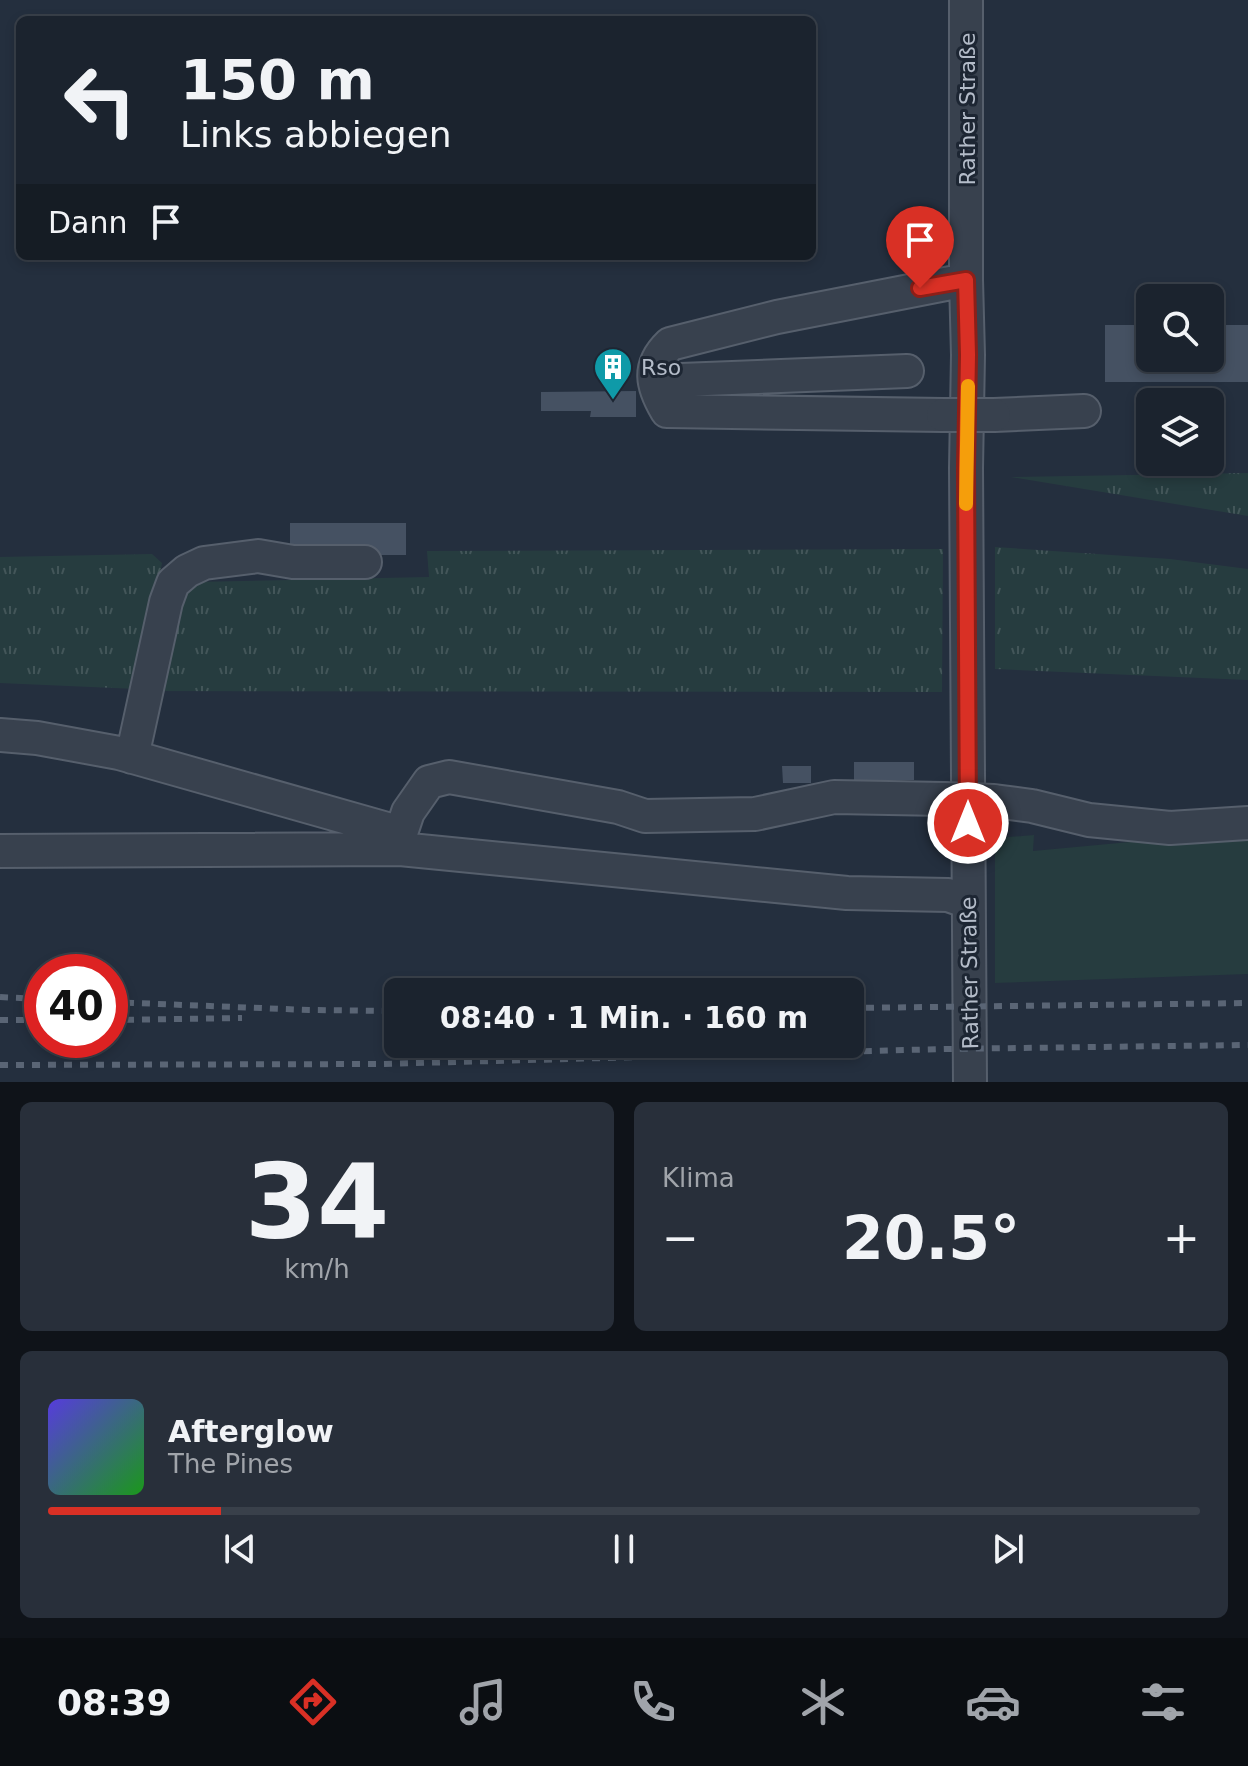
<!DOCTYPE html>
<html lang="de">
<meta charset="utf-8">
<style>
body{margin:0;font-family:"DejaVu Sans",sans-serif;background:#282f3a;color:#f1f3f6;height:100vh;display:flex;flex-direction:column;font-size:30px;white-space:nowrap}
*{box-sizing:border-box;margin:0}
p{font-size:26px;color:#a0a4aa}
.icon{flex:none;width:44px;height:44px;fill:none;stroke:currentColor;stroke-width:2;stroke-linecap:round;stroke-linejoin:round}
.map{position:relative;height:1082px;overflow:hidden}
.details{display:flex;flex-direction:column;gap:20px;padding:20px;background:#0f1319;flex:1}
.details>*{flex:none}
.top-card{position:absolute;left:16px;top:16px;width:800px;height:244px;border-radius:12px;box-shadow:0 4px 12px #0003,0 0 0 2px #39404a;background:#1b232e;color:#f1f3f6;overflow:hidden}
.controls{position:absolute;left:1136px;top:284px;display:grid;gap:16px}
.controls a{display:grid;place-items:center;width:88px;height:88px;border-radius:12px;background:#1b232e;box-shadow:0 4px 12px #0003,0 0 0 2px #39404a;font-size:40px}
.speed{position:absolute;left:24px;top:954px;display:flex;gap:16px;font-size:40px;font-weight:700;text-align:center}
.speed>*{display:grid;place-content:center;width:104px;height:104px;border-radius:50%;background:#1b232e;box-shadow:0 4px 12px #0003,0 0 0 2px #39404a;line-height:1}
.speed .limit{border:12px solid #d22;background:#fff;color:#111}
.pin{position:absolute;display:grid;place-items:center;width:68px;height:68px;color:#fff;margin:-82px -34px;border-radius:50% 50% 50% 0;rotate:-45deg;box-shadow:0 0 8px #0007}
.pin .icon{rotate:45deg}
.me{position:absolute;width:88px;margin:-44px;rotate:0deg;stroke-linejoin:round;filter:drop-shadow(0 0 6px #0008)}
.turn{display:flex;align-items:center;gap:28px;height:168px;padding:0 32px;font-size:36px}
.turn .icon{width:104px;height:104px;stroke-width:2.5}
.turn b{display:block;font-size:56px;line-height:68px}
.then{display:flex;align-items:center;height:76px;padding:0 32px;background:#0003;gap:16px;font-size:30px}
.big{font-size:60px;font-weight:700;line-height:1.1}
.details .widget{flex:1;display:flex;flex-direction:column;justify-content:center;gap:12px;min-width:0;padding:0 28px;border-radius:12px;background:#282f3a}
.details .dial{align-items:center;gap:0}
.dial b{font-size:104px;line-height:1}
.song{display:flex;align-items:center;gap:24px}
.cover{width:96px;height:96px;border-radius:12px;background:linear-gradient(135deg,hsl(250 70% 55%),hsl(120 70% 35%))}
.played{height:8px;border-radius:4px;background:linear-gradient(90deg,#d93025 15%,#39404a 15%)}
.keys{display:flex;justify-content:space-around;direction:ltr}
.heat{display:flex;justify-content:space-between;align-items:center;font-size:44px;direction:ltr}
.details .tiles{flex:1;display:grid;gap:20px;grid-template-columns:1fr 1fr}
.widget:last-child{grid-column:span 2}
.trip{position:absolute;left:384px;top:978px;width:480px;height:80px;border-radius:12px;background:#1b232e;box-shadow:0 4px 12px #0003,0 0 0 2px #39404a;font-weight:700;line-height:80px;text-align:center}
.tab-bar{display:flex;height:128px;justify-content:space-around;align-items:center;background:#0b0e12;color:#a0a4aa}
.tab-bar .icon{width:56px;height:56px}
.tab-bar .on{color:#d93025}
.tab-bar b{font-size:36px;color:#f1f3f6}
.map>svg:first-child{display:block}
.grass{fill:url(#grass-tufts)}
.green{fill:#263c3f}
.building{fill:#455162}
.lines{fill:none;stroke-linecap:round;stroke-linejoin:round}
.minor-casing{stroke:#565f6c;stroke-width:36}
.minor{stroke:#38414e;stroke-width:32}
.rail{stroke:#5a6575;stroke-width:6;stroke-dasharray:8 8;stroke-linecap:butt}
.minor-bridge-casing{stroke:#565f6c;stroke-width:36;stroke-linecap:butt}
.minor-bridge{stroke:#38414e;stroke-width:32}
.route-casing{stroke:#8d1f18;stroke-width:20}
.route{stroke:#d93025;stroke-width:14}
.slow{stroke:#f59e0b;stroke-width:14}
.labels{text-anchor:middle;stroke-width:6;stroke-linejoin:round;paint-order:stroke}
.street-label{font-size:22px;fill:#b4bcc9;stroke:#1d2633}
.poi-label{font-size:22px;fill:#b4bcc9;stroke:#1d2633;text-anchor:start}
</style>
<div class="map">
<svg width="1248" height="1082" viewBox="0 0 1248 1082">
<defs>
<pattern id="grass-tufts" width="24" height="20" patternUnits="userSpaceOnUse" patternTransform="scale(2)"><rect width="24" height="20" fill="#263c3f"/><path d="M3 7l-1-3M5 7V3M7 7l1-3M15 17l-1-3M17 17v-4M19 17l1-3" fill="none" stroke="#435659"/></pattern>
</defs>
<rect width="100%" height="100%" fill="#242f3e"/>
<path class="grass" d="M1248 473V516L1011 477Z
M995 547 1170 559 1248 569V680L995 669Z
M943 549 942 692 154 691 169 620 192 582 429 577 427 551Z
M152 554 162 563 137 689 0 683V557Z"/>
<path class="green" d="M1248 831V974L995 983V838L1034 835 1033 851Z"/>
<path class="building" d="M1105 325H1150V358H1210V325H1248V382H1105Z
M636 391V417H590L591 411H541V392Z
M290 523H406V555H290Z
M854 762H914V780L854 781Z
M782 766H811V783H783Z"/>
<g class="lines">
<g class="minor-casing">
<path id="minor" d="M966 0V280L968 355 966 468 970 1082
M655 381 907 371
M943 415 667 411C652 386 647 366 670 344L777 317 966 280
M994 415 1084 411
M0 735 37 738 119 753 401 833 400 849
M132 757 166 602 173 583 187 571 204 563 258 556 293 562H365
M994 801 1032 806 1089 820 1170 828 1248 823
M401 833 408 812 429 782 449 777 618 807 645 816 755 814 834 797 944 799
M0 851 400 849 847 893 948 895 968 902"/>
</g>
<use href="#minor" class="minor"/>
<path class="rail" d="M0 997 42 999
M110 1002 309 1010 398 1011
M850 1008 1248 1003
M0 1020H42
M110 1020 242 1018
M0 1065 380 1064 944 1049 1248 1045"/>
<g class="minor-bridge-casing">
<path id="minor-bridge" d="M943 415H994
M944 799 994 801"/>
</g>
<use href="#minor-bridge" class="minor-bridge"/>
</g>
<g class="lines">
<g class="route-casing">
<path id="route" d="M920 288 966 280 968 355 966 468 968 823"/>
</g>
<use href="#route" class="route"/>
<path class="slow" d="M966 504 968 386"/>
</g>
<defs>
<g id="building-pin" transform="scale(2)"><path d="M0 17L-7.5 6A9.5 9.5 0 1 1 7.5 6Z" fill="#0f9aa8" stroke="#1d2633"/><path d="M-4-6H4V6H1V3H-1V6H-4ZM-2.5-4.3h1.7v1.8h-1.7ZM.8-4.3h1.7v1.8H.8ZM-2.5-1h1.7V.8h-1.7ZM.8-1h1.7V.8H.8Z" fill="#fff"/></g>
</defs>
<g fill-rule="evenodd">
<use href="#building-pin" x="613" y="367"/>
</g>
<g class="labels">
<g class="street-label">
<text transform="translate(967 109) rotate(-90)" y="8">Rather Straße</text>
<text transform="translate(969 973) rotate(-91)" y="8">Rather Straße</text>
</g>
<g class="poi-label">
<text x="641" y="375">Rso</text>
</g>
</g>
</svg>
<div class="controls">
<a><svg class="icon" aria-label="search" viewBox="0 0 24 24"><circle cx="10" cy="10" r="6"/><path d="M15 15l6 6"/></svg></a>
<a><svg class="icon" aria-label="layers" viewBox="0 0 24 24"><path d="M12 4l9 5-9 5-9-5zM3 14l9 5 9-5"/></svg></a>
</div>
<div class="speed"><div class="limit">40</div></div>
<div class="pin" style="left:920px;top:288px;background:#d93025"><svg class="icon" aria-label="arrive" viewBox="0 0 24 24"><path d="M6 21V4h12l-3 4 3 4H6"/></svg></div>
<svg class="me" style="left:968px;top:823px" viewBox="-20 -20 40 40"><circle r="17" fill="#d93025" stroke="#fff" stroke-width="3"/><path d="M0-11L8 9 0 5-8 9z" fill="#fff"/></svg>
<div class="trip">08:40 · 1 Min. · 160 m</div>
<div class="top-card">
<div class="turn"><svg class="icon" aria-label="left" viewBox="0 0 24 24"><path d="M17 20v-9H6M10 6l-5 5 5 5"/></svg><div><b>150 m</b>Links abbiegen</div></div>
<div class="then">Dann<svg class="icon" aria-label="arrive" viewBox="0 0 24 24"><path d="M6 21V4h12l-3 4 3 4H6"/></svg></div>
</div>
</div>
<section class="details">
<div class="tiles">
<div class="widget dial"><b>34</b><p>km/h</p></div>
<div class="widget"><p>Klima</p>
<div class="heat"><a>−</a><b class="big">20.5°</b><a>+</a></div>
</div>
<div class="widget">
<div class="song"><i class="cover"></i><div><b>Afterglow</b><p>The Pines</p></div></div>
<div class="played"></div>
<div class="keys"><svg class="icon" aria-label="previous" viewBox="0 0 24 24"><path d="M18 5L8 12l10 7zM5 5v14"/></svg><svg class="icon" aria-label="pause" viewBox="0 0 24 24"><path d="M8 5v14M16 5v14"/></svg><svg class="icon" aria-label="next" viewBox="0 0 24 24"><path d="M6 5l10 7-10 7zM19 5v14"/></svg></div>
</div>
</div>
</section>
<nav class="tab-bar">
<b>08:39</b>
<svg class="icon on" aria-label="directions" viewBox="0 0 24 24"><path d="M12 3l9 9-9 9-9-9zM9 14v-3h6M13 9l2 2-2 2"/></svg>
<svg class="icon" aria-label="music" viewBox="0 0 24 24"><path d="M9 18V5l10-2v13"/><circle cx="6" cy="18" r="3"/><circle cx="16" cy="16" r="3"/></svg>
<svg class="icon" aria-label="phone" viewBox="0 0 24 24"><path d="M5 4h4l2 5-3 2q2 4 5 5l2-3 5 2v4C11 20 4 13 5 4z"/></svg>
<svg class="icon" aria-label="climate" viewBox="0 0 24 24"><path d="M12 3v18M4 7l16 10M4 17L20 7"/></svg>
<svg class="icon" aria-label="car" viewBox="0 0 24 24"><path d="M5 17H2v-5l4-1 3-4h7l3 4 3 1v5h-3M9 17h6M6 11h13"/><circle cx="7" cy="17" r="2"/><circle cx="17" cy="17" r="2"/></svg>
<svg class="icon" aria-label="filters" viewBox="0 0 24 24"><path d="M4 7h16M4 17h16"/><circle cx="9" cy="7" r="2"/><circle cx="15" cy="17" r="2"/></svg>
</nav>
